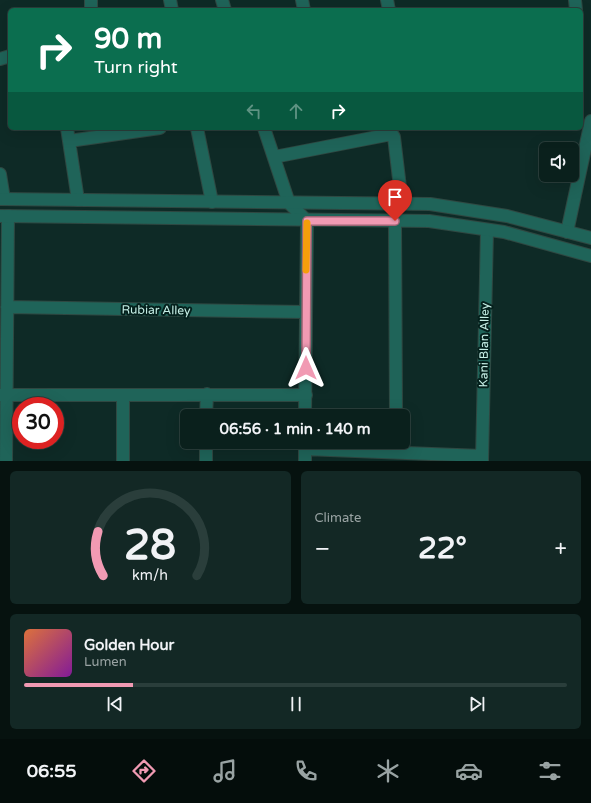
<!DOCTYPE html>
<meta charset="utf-8">
<style>
body{margin:0;font-family:"Varela Round",sans-serif;background:#132825;color:#f1f3f6;height:100vh;display:flex;flex-direction:column;font-size:15px;white-space:nowrap}
*{box-sizing:border-box;margin:0}
p{font-size:13px;color:#99a3a3}
.icon{flex:none;width:22px;height:22px;fill:none;stroke:currentColor;stroke-width:2;stroke-linecap:round;stroke-linejoin:round}
.map{position:relative;height:461px;overflow:hidden}
.details{display:flex;flex-direction:column;gap:10px;padding:10px;background:#06120f;flex:1}
.details>*{flex:none}
.hud{position:absolute;left:8px;top:8px;width:575px;height:122px;border-radius:6px;box-shadow:0 4px 16px #0002,0 0 0 1px #2a3e3b;background:#0b6e4f;color:#fff;overflow:hidden}
.fabs{position:absolute;left:539px;top:142px;display:grid;gap:8px}
.fabs a{display:grid;place-items:center;width:40px;height:40px;border-radius:6px;background:#0a201c;box-shadow:0 4px 16px #0002,0 0 0 1px #2a3e3b;font-size:20px}
.speed{position:absolute;left:12px;top:397px;display:flex;gap:8px;font-size:20px;font-weight:700;text-align:center}
.speed>*{display:grid;place-content:center;width:52px;height:52px;border-radius:50%;background:#0a201c;box-shadow:0 4px 16px #0002,0 0 0 1px #2a3e3b;line-height:1}
.speed .limit{border:6px solid #d22;background:#fff;color:#111}
.pin{position:absolute;display:grid;place-items:center;width:34px;height:34px;color:#fff;margin:-41px -17px;border-radius:50% 50% 50% 0;rotate:-45deg;box-shadow:0 0 4px #0007}
.pin .icon{rotate:45deg}
.me{position:absolute;width:44px;margin:-22px;rotate:0deg;stroke-linejoin:round;filter:drop-shadow(0 0 3px #0008)}
.turn{display:flex;align-items:center;gap:14px;height:84px;padding:0 20px;font-size:18px}
.turn .icon{width:52px;height:52px;stroke-width:2.5}
.turn b{display:block;font-size:28px;line-height:34px}
.lanes{display:flex;align-items:center;height:38px;padding:0 20px;background:#0003;justify-content:center;gap:20px;direction:ltr}
.lanes .off{opacity:.35}
.big{font-size:30px;font-weight:700;line-height:1.1}
.details .card{flex:1;display:flex;flex-direction:column;justify-content:center;gap:6px;min-width:0;padding:0 14px;border-radius:6px;background:#132825}
.details .dial{align-items:center;gap:0}
.dial svg{height:104px;overflow:visible;fill:none;stroke:#2a3e3b;stroke-width:7;stroke-linecap:round;text-anchor:middle}
.dial text{fill:#f1f3f6;stroke:none}
.song{display:flex;align-items:center;gap:12px}
.cover{width:48px;height:48px;border-radius:6px;background:linear-gradient(135deg,hsl(20 70% 55%),hsl(290 70% 35%))}
.played{height:4px;border-radius:2px;background:linear-gradient(90deg,#f19ab3 20%,#2a3e3b 20%)}
.keys{display:flex;justify-content:space-around;direction:ltr}
.heat{display:flex;justify-content:space-between;align-items:center;font-size:22px;direction:ltr}
.details .tiles{flex:1;display:grid;gap:10px;grid-template-columns:1fr 1fr}
.card:last-child{grid-column:span 2}
.trip{position:absolute;left:180px;top:409px;width:230px;height:40px;border-radius:6px;background:#0a201c;box-shadow:0 4px 16px #0002,0 0 0 1px #2a3e3b;font-weight:700;line-height:40px;text-align:center}
.tabs{display:flex;height:64px;justify-content:space-around;align-items:center;background:#040d0b;color:#99a3a3}
.tabs .icon{width:28px;height:28px}
.tabs .active{color:#f19ab3}
.tabs b{font-size:18px;color:#f1f3f6}
.map>svg:first-child{display:block}
.lines{fill:none;stroke-linecap:round;stroke-linejoin:round}
.minor-casing{stroke:#2f4842;stroke-width:14}
.secondary-casing{stroke:#2f4842;stroke-width:14}
.minor{stroke:#1f6459;stroke-width:12}
.secondary{stroke:#1f6459;stroke-width:12}
.route-casing{stroke:#9d6474;stroke-width:10}
.route{stroke:#f19ab3;stroke-width:7}
.slow{stroke:#f59e0b;stroke-width:7}
.labels{text-anchor:middle;stroke-width:4;stroke-linejoin:round;paint-order:stroke}
.street-label{font-size:12px;fill:#c5eee5;stroke:#04201c}
</style>
<div class="map">
<svg width="591" height="461" viewBox="0 0 591 461">
<rect width="100%" height="100%" fill="#0e2a26"/>
<g class="lines">
<g class="minor-casing">
<path id="minor" d="M91 0V10
M170 0 172 10
M222 0 225 10
M302 0 304 10
M387 0 389 10
M575 0 576 10
M0 59 10 56
M67 128 78 200
M197 128 212 202
M264 128 289 203 307 221 305 416
M69 141 160 128
M274 157 392 134 394 137 402 204
M0 174 4 199
M395 221 396 416
M567 232 591 121
M7 307 306 312
M0 395H306
M206 416 207 394
M305 449 482 456
M6 461 8 216
M123 461V396
M206 461V442
M305 461V442
M482 461 487 230"/>
</g>
<g class="secondary-casing">
<path id="secondary" d="M0 199 430 204 507 216 591 238
M0 216 429 221 504 232 591 256"/>
</g>
<use href="#minor" class="minor"/>
<use href="#secondary" class="secondary"/>
</g>
<g class="lines">
<g class="route-casing">
<path id="route" d="M306 368 307 221H395"/>
</g>
<use href="#route" class="route"/>
<path class="slow" d="M306 270 307 223"/>
</g>
<g class="labels">
<g class="street-label">
<text transform="translate(156 310) rotate(1)" y="4">Rubiar Alley</text>
<text transform="translate(484 345) rotate(-89)" y="4">Kani Blan Alley</text>
</g>
</g>
</svg>
<div class="fabs">
<a><svg class="icon" aria-label="sound" viewBox="0 0 24 24"><path d="M4 9h4l5-4v14l-5-4H4zM17 9q2 3 0 6"/></svg></a>
</div>
<div class="speed"><div class="limit">30</div></div>
<div class="pin" style="left:395px;top:221px;background:#d93025"><svg class="icon" aria-label="arrive" viewBox="0 0 24 24"><path d="M6 21V4h12l-3 4 3 4H6"/></svg></div>
<svg class="me" style="left:306px;top:368px" viewBox="-20 -20 40 40"><path d="M0-17L14 15 0 8-14 15z" fill="#f19ab3" stroke="#fff" stroke-width="4"/></svg>
<div class="trip">06:56 · 1 min · 140 m</div>
<div class="hud">
<div class="turn"><svg class="icon" aria-label="right" viewBox="0 0 24 24"><path d="M7 20v-9h11M14 6l5 5-5 5"/></svg><div><b>90 m</b>Turn right</div></div>
<div class="lanes"><svg class="icon off" aria-label="left" viewBox="0 0 24 24"><path d="M17 20v-9H6M10 6l-5 5 5 5"/></svg><svg class="icon off" aria-label="ahead" viewBox="0 0 24 24"><path d="M12 20V5M6 11l6-6 6 6"/></svg><svg class="icon" aria-label="right" viewBox="0 0 24 24"><path d="M7 20v-9h11M14 6l5 5-5 5"/></svg></div>
</div>
</div>
<section class="details">
<div class="tiles">
<div class="card dial"><svg viewBox="0 0 100 80">
<path d="M14 69A42 42 0 1 1 86 69"/>
<path d="M14 69A42 42 0 0 1 10 35" stroke="#f19ab3"/>
<text x="50" y="56" font-size="32" font-weight="700">28</text>
<text x="50" y="72" font-size="11">km/h</text>
</svg></div>
<div class="card"><p>Climate</p>
<div class="heat"><a>−</a><b class="big">22°</b><a>+</a></div>
</div>
<div class="card">
<div class="song"><i class="cover"></i><div><b>Golden Hour</b><p>Lumen</p></div></div>
<div class="played"></div>
<div class="keys"><svg class="icon" aria-label="previous" viewBox="0 0 24 24"><path d="M18 5L8 12l10 7zM5 5v14"/></svg><svg class="icon" aria-label="pause" viewBox="0 0 24 24"><path d="M8 5v14M16 5v14"/></svg><svg class="icon" aria-label="next" viewBox="0 0 24 24"><path d="M6 5l10 7-10 7zM19 5v14"/></svg></div>
</div>
</div>
</section>
<nav class="tabs">
<b>06:55</b>
<svg class="icon active" aria-label="directions" viewBox="0 0 24 24"><path d="M12 3l9 9-9 9-9-9zM9 14v-3h6M13 9l2 2-2 2"/></svg>
<svg class="icon" aria-label="music" viewBox="0 0 24 24"><path d="M9 18V5l10-2v13"/><circle cx="6" cy="18" r="3"/><circle cx="16" cy="16" r="3"/></svg>
<svg class="icon" aria-label="phone" viewBox="0 0 24 24"><path d="M5 4h4l2 5-3 2q2 4 5 5l2-3 5 2v4C11 20 4 13 5 4z"/></svg>
<svg class="icon" aria-label="climate" viewBox="0 0 24 24"><path d="M12 3v18M4 7l16 10M4 17L20 7"/></svg>
<svg class="icon" aria-label="car" viewBox="0 0 24 24"><path d="M5 17H2v-5l4-1 3-4h7l3 4 3 1v5h-3M9 17h6M6 11h13"/><circle cx="7" cy="17" r="2"/><circle cx="17" cy="17" r="2"/></svg>
<svg class="icon" aria-label="filters" viewBox="0 0 24 24"><path d="M4 7h16M4 17h16"/><circle cx="9" cy="7" r="2"/><circle cx="15" cy="17" r="2"/></svg>
</nav>
